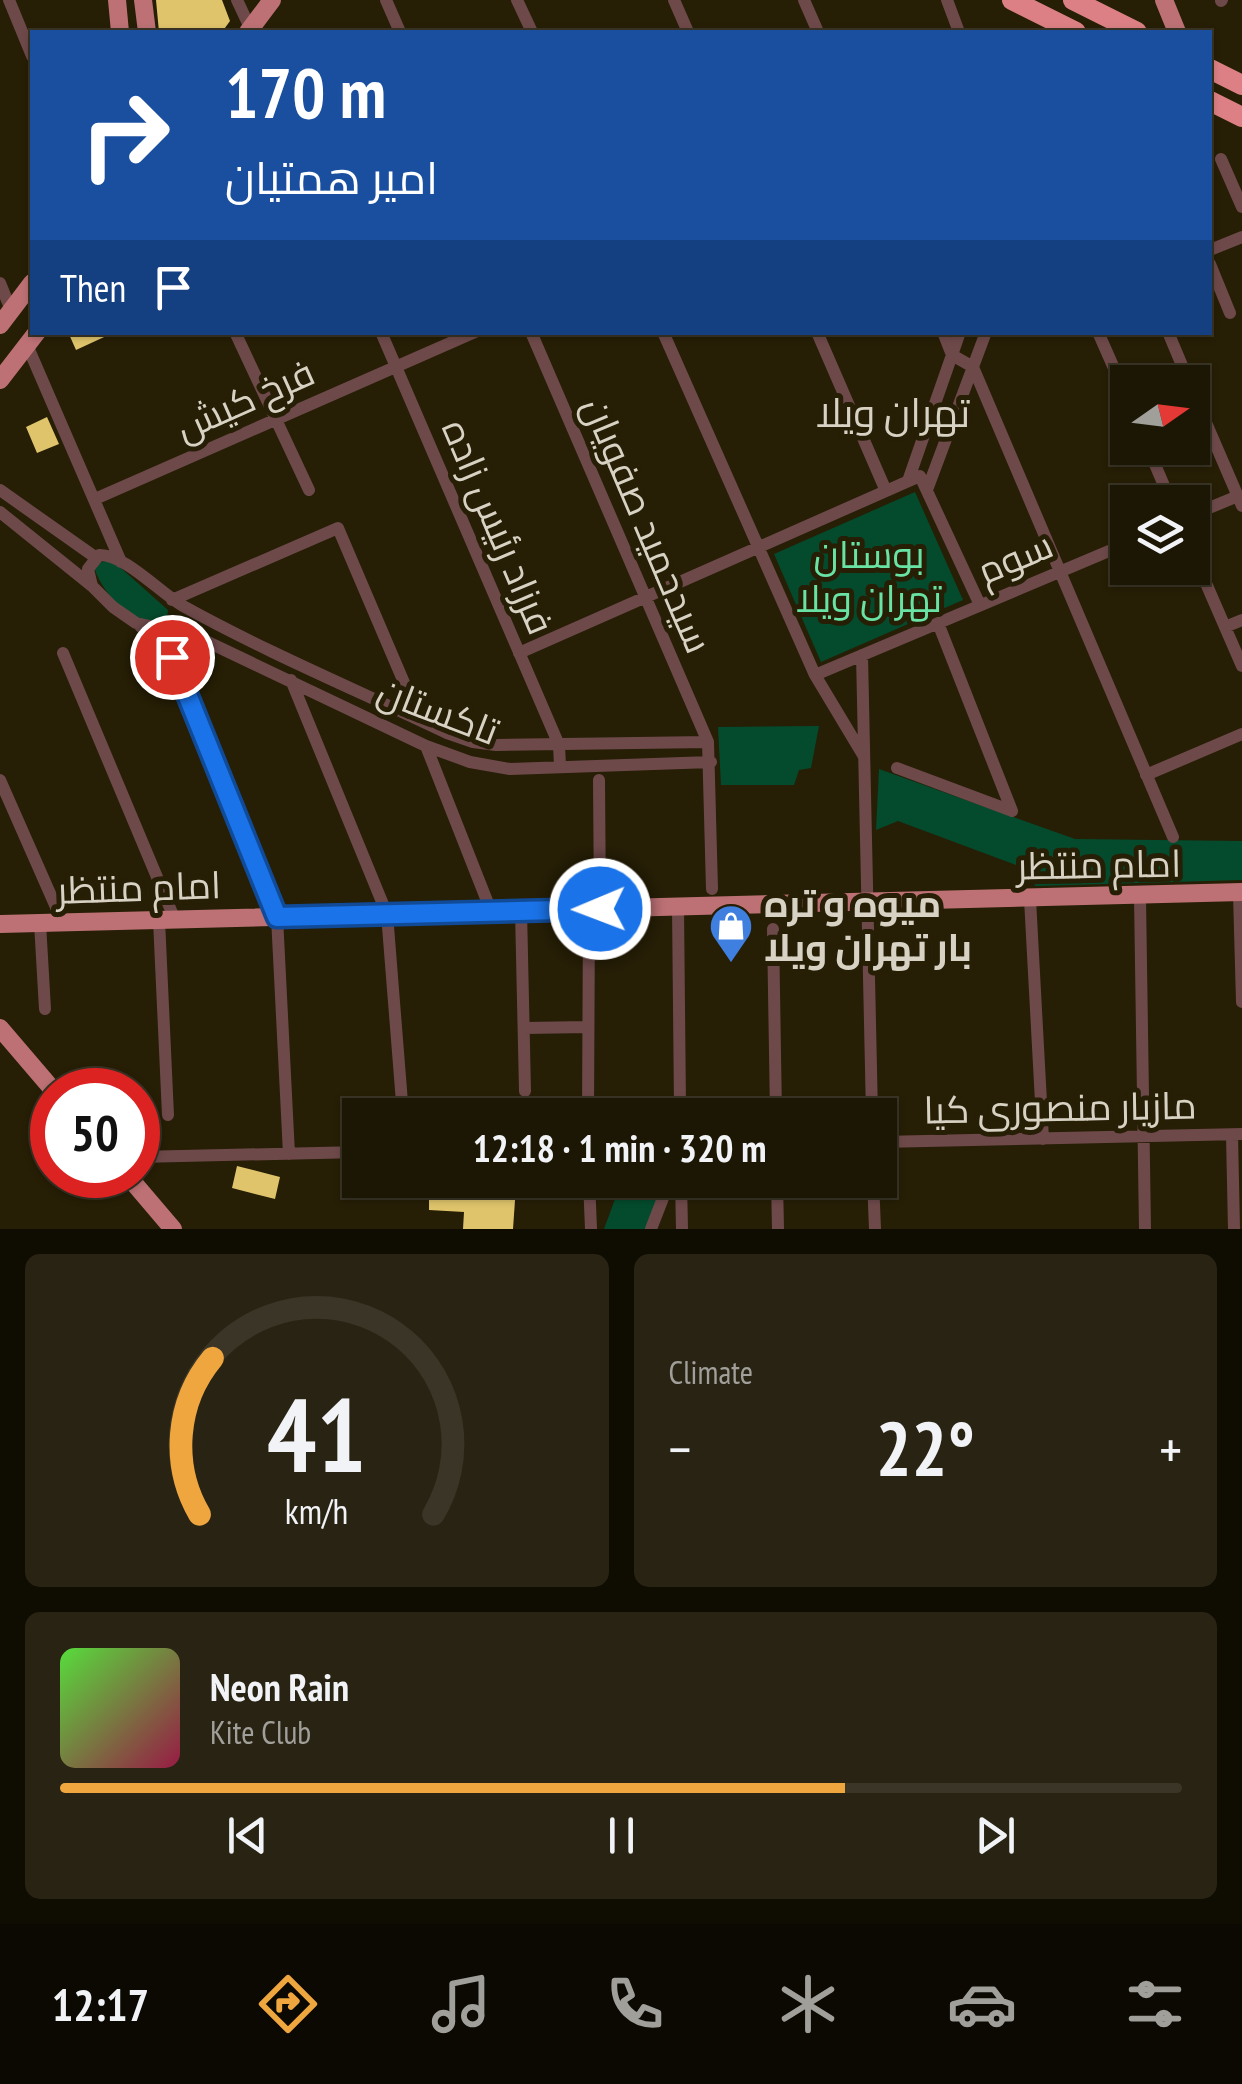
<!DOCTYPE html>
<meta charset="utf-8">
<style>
body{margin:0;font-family:"PT Sans Narrow",Cairo,sans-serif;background:#292313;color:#f1f3f6;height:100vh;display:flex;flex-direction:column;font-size:38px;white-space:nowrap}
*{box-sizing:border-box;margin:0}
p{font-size:32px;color:#a09f9a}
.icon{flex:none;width:55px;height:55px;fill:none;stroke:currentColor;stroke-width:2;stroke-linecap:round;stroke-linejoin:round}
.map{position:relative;height:1229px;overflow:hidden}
.sheet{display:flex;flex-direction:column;gap:25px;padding:25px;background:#0f0c02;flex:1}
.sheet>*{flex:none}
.top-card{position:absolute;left:30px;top:30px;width:1182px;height:305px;border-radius:0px;box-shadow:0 2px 8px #0004,0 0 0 2px #3a3526;background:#1a4fa0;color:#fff;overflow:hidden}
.needle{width:65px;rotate:76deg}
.buttons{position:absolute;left:1110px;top:365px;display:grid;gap:20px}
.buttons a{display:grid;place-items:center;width:100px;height:100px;border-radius:0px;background:#1c1604;box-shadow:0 2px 8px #0004,0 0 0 2px #3a3526;font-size:50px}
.speed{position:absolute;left:30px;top:1068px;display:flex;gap:20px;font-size:50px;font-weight:700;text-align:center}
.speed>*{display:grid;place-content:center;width:130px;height:130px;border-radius:50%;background:#1c1604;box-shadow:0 2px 8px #0004,0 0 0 2px #3a3526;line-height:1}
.speed .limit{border:15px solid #d22;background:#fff;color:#111}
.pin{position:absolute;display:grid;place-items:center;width:85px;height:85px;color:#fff;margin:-42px;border:5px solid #fff;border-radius:50%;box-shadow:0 2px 10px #0007}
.me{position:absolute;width:110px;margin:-55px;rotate:269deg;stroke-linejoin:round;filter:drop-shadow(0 0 8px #0008)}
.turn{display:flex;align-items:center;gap:35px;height:210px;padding:0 30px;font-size:45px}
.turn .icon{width:130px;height:130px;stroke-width:2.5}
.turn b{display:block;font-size:70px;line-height:85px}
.then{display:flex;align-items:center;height:95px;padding:0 30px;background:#0003;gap:20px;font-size:38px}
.big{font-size:75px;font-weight:700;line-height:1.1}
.sheet .widget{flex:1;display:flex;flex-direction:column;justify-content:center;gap:15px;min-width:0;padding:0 35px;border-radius:15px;background:#292313}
.sheet .dial{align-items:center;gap:0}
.dial svg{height:260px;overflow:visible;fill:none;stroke:#3a3526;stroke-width:7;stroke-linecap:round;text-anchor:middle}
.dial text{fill:#f1f3f6;stroke:none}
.song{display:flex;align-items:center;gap:30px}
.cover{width:120px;height:120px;border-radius:15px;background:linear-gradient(135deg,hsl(110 70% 55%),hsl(340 70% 35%))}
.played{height:10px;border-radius:5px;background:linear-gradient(90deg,#f0a63f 70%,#3a3526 70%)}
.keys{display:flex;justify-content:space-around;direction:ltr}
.heat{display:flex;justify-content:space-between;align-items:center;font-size:55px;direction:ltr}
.sheet .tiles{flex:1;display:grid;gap:25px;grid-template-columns:1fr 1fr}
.widget:last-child{grid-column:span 2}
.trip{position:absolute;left:342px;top:1098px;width:555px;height:100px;border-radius:0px;background:#1c1604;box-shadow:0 2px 8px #0004,0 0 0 2px #3a3526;font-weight:700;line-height:100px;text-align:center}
.dock{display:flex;height:160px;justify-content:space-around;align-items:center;background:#0b0902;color:#a09f9a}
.dock .icon{width:70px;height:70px}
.dock .current{color:#f0a63f}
.dock b{font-size:45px;color:#f1f3f6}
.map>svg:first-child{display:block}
.green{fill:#044b2d}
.building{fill:#dfc46b}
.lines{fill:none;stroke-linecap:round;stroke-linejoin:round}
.minor{stroke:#6e494a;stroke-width:12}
.major{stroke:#bd7175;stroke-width:18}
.highway{stroke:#dc8085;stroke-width:20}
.route-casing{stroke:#114b97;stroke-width:25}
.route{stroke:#1a73e8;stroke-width:18}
.labels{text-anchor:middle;stroke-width:10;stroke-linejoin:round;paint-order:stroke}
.street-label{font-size:38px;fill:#d7d2c3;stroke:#261e05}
.park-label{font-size:38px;fill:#68e3a3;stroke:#261e05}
.poi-label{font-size:38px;font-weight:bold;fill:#d7d2c3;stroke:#261e05;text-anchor:start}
.neighbourhood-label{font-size:40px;fill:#d7d2c3;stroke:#261e05}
</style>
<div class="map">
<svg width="1242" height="1229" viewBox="0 0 1242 1229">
<rect width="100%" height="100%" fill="#261e05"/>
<path class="green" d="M915 492 963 600 821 662 774 554Z
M105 561H113L168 610 167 619C136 630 105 597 95 570L99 563Z
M819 726 811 768 799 770 794 785H721L718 727Z
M879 769 1075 839 1242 841V880L1035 886 1032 871 898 821 876 830Z
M622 1180H665L646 1229H604Z"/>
<path class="building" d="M156 0H222L230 21 222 32H159Z
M68 332H115L76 350Z
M47 417 59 444 37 453 26 427Z
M237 1166 280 1177 275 1199 232 1188Z
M429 1180H513V1186H516L513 1229H463L464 1212 429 1210Z"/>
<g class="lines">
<path class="minor" d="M9 0 32 56
M237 0 252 32
M386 0 400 32
M517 0 532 32
M674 0 688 32
M804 0 818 32
M947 0 959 32
M1221 1 1222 0
M1221 159 1242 207
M1210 250 1242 237
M1210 264 1230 313
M0 283 11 310
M235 332 309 490
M381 332 559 745 560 766
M531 332 708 742 712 889
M663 332 815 675 863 755
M817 332 886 491
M943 332 952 355 973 367 1173 837
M1098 332 1128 400
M1168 332 1189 382
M27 345 121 562
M1192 390 1242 506
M1148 448 1171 502
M908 481 960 332
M0 490 95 557
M927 490 986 332
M95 499 475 332
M0 512 92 586
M1192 515 1238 496
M1192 551 1242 666
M172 600 338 528 420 720
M938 623 1012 811
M140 626 172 657 277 917 289 1154
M1225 627 1242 620
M63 653 175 920
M519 653 920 476 980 605
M862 655 872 1115
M815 675 1128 543
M291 680 387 914 403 1115
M708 742 496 745 473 742 447 733C359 691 268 653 183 606 159 592 125 554 99 555L88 569 92 586 113 607 136 623 193 635 426 746 470 762 510 769 711 762
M426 746 491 911
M897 768 1012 811
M1146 775 1242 734
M0 780 63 923
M599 780 600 909
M1239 894 1242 1002
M1140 897 1145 1229
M1030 899 1043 1139
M678 907 680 1107
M521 910 525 1091
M159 920 168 1115
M40 923 45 1009
M773 929 776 1115
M524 1028 588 1027
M588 1115 589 909
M1232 1135 1234 1229
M880 1142 1242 1134
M138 1157 360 1152
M589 1180 591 1229
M681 1180 682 1229
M777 1180 778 1229
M873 1180 875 1229
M651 1229 670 1180"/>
<path class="major" d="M117 0 120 32
M143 0 147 32
M1164 0 1177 32
M248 32 272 0
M0 325 32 283
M0 380 37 332
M0 924 1242 892
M0 1028 53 1090
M127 1175 173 1229"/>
<path class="highway" d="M1012 0 1076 32
M1073 0 1137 32
M1210 69 1242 85
M1210 101 1242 117"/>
</g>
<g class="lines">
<g class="route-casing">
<path id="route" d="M172 657 277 917 600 909"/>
</g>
<use href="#route" class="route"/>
</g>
<defs>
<g id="shop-pin" transform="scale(2.25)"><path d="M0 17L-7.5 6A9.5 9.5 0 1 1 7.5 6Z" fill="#3f7fe0" stroke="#261e05"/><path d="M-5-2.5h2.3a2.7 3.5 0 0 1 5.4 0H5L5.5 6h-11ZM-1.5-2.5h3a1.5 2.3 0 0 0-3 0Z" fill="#fff"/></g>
</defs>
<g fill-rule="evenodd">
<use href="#shop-pin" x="731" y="926"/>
</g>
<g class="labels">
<g class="street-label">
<text transform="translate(245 400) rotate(-24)" y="13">فرخ کیش</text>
<text transform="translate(647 525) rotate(67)" y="13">سیدحمید صفویان</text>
<text transform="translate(498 527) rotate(67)" y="13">فرزاد رئیس زاده</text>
<text transform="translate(1015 558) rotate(-23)" y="13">سوم</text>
<text transform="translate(438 711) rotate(21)" y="13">تاکستان</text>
<text transform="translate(1099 865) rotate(-1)" y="13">امام منتظر</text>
<text transform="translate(139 888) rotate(-2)" y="13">امام منتظر</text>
<text transform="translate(1060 1108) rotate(-1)" y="13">مازیار منصوری کیا</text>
</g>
<g class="park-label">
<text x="869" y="568">بوستان<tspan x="869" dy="44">تهران ویلا</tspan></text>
</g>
<g class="poi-label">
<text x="764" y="917">میوه و تره<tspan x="764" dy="44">بار تهران ویلا</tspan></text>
</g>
<g class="neighbourhood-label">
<text x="893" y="427">تهران ویلا</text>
</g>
</g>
</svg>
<div class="buttons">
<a><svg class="needle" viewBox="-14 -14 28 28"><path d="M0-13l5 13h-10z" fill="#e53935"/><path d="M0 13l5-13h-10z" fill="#a09f9a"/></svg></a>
<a><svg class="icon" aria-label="layers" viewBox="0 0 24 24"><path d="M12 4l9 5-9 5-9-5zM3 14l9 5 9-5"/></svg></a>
</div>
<div class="speed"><div class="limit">50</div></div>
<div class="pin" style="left:172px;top:657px;background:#d93025"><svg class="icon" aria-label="arrive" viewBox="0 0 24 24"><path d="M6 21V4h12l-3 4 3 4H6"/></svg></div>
<svg class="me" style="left:600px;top:909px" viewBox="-20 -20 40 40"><circle r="17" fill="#1a73e8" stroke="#fff" stroke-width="3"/><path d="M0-11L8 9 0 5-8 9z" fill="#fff"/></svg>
<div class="trip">12:18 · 1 min · 320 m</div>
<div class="top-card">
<div class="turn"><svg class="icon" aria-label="right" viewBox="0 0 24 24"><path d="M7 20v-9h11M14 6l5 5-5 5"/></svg><div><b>170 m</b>امیر همتیان</div></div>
<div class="then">Then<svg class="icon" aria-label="arrive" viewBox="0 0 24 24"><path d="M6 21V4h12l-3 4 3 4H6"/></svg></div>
</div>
</div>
<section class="sheet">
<div class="tiles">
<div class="widget dial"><svg viewBox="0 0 100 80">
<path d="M14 69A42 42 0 1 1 86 69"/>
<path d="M14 69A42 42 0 0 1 18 21" stroke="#f0a63f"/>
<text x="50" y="56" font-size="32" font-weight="700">41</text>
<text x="50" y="72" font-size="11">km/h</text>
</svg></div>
<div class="widget"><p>Climate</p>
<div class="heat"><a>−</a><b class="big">22°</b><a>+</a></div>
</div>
<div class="widget">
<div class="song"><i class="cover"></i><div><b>Neon Rain</b><p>Kite Club</p></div></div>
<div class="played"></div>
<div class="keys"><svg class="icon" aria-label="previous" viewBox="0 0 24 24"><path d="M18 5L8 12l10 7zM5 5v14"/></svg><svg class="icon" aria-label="pause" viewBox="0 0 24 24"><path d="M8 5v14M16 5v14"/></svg><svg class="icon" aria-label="next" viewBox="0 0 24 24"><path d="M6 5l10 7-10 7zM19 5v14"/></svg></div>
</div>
</div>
</section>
<nav class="dock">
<b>12:17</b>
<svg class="icon current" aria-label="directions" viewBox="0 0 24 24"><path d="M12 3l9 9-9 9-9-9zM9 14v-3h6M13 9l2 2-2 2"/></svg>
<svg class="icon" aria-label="music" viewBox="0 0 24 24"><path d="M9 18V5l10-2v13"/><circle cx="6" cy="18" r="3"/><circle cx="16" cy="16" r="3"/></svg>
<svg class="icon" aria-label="phone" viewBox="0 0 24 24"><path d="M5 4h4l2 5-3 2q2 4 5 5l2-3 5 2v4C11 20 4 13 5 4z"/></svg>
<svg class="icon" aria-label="climate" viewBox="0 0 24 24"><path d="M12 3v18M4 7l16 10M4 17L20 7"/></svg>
<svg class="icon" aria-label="car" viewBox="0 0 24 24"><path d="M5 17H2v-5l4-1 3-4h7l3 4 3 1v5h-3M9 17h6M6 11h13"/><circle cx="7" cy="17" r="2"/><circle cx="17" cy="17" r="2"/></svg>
<svg class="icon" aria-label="filters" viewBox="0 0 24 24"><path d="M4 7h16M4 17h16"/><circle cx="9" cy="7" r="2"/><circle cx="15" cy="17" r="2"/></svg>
</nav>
